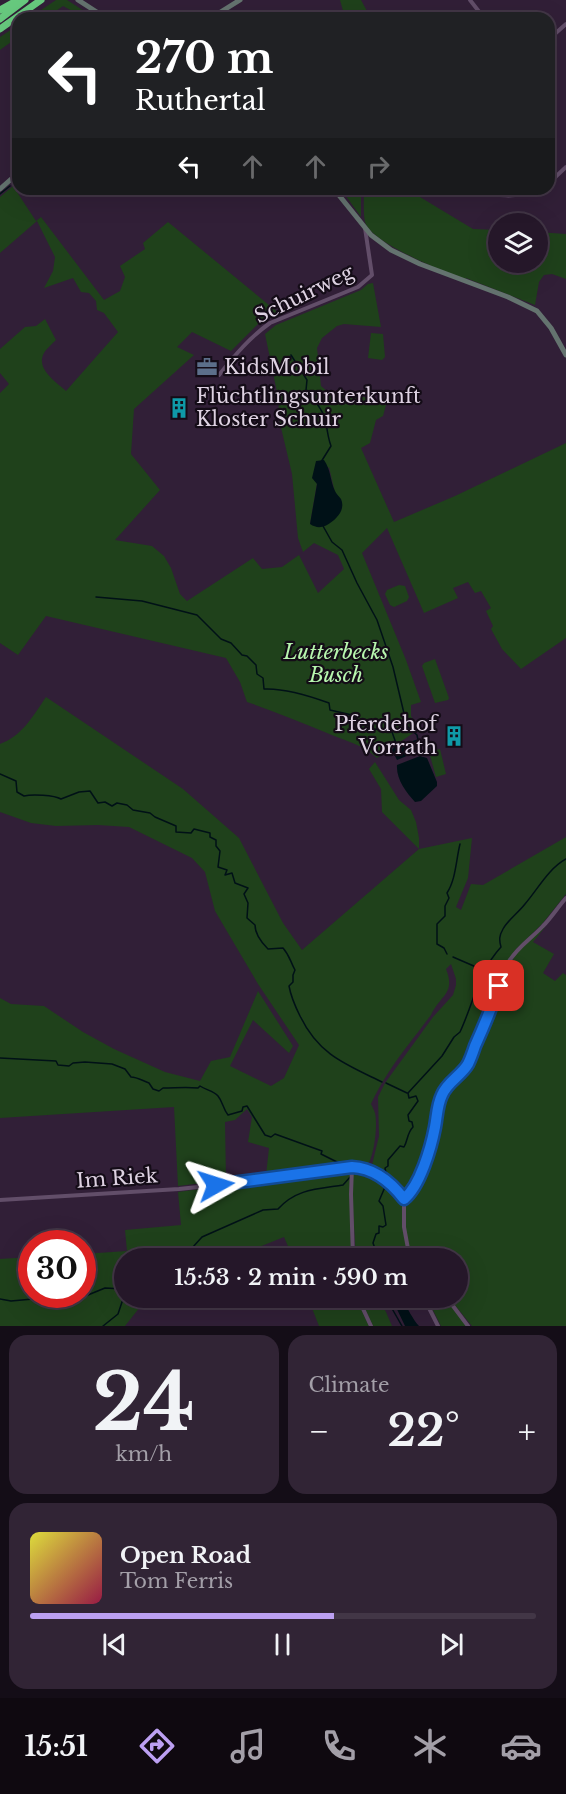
<!DOCTYPE html>
<meta charset="utf-8">
<style>
body{margin:0;font-family:"Libre Baskerville",serif;background:#312435;color:#f1f3f6;height:100vh;display:flex;flex-direction:column;font-size:22px;white-space:nowrap}
*{box-sizing:border-box;margin:0}
p{font-size:20px;color:#a39fa8}
.icon{flex:none;width:33px;height:33px;fill:none;stroke:currentColor;stroke-width:2;stroke-linecap:round;stroke-linejoin:round}
.map{position:relative;height:1326px;overflow:hidden}
.sheet{display:flex;flex-direction:column;gap:9px;padding:9px;background:#140d17;flex:1}
.sheet>*{flex:none}
.guide{position:absolute;left:12px;top:12px;width:543px;height:183px;border-radius:18px;box-shadow:0 6px 24px #0002,0 0 0 2px #423646;background:#202124;color:#fff;overflow:hidden}
.tools{position:absolute;left:488px;top:213px;display:grid;gap:12px}
.tools a{display:grid;place-items:center;width:60px;height:60px;border-radius:50%;background:#251729;box-shadow:0 6px 24px #0002,0 0 0 2px #423646;font-size:30px}
.speed{position:absolute;left:18px;top:1230px;display:flex;gap:12px;font-size:30px;font-weight:700;text-align:center}
.speed>*{display:grid;place-content:center;width:78px;height:78px;border-radius:50%;background:#251729;box-shadow:0 6px 24px #0002,0 0 0 2px #423646;line-height:1}
.speed .limit{border:9px solid #d22;background:#fff;color:#111}
.pin{position:absolute;display:grid;place-items:center;width:51px;height:51px;color:#fff;margin:-26px;border-radius:12px;box-shadow:0 3px 9px #0006}
.me{position:absolute;width:66px;margin:-33px;rotate:84deg;stroke-linejoin:round;filter:drop-shadow(0 0 4px #0008)}
.turn{display:flex;align-items:center;gap:21px;height:126px;padding:0 24px;font-size:27px}
.turn .icon{width:78px;height:78px;stroke-width:2.5}
.turn b{display:block;font-size:42px;line-height:51px}
.lanes{display:flex;align-items:center;height:57px;padding:0 24px;background:#0003;justify-content:center;gap:30px;direction:ltr}
.lanes .off{opacity:.35}
.big{font-size:45px;font-weight:600;line-height:1.1}
.sheet .card{flex:1;display:flex;flex-direction:column;justify-content:center;gap:9px;min-width:0;padding:0 21px;border-radius:18px;background:#312435}
.sheet .dial{align-items:center;gap:0}
.dial b{font-size:78px;line-height:1}
.song{display:flex;align-items:center;gap:18px}
.cover{width:72px;height:72px;border-radius:9px;background:linear-gradient(135deg,hsl(60 70% 55%),hsl(340 70% 35%))}
.played{height:6px;border-radius:3px;background:linear-gradient(90deg,#bca0f2 60%,#423646 60%)}
.keys{display:flex;justify-content:space-around;direction:ltr}
.heat{display:flex;justify-content:space-between;align-items:center;font-size:33px;direction:ltr}
.sheet .tiles{flex:1;display:grid;gap:9px;grid-template-columns:1fr 1fr}
.card:last-child{grid-column:span 2}
.trip{position:absolute;left:114px;top:1248px;width:354px;height:60px;border-radius:30px;background:#251729;box-shadow:0 6px 24px #0002,0 0 0 2px #423646;font-weight:600;line-height:60px;text-align:center}
.dock{display:flex;height:96px;justify-content:space-around;align-items:center;background:#0f0910;color:#a39fa8}
.dock .icon{width:42px;height:42px}
.dock .on{color:#bca0f2}
.dock b{font-size:27px;color:#f1f3f6}
.map>svg:first-child{display:block}
.green{fill:#1f411b;fill-rule:evenodd}
.water{fill:#001117}
.lines{fill:none;stroke-linecap:round;stroke-linejoin:round}
.stream{stroke:#001117;stroke-width:1.5}
.street{stroke:#624e69;stroke-width:4}
.secondary{stroke:#64736f;stroke-width:5}
.highway{stroke:#67c97e;stroke-width:7}
.route-casing{stroke:#114b97;stroke-width:15}
.route{stroke:#1a73e8;stroke-width:10}
.labels{text-anchor:middle;stroke-width:4.5;stroke-linejoin:round;paint-order:stroke}
.street-label{font-size:20px;fill:#ddd1e1;stroke:#140c17}
.poi-label{font-size:20px;fill:#ddd1e1;stroke:#140c17;text-anchor:start}
.park-label{font-size:20px;font-style:italic;fill:#b7f6ae;stroke:#140c17}
</style>
<div class="map">
<svg width="566" height="1326" viewBox="0 0 566 1326">
<rect width="100%" height="100%" fill="#311f37"/>
<path class="green" d="M56 0H67L95 18H85L63 6 46 18H29Z
M340 0H361L367 11 368 18H345Z
M18 25V37L0 50V37Z
M13 186 36 221 41 217 104 300 120 291 125 277 120 266 145 249 143 243 168 222 280 314 260 322 231 351 192 332 177 347 194 355 134 409 131 454 160 490 115 540 152 546 164 556 171 568 180 594 187 601 253 558 262 569 282 567 299 555 318 593 344 569 338 555 314 543 303 552 298 538 292 474 278 415 279 402 265 334 276 325 361 290 368 284 373 283 381 327 344 324 337 326 322 338 317 348 321 386 329 393 349 396 355 395 377 400 386 405 383 416 376 420 370 443 361 448 394 522 455 496 566 443V638L521 669 502 649 491 629 493 626 486 611 491 608 481 591 475 593 468 582 453 588 458 598 424 613 387 528 362 553 406 660 421 702 411 705V716L419 729 377 758C362 744 345 741 327 733 300 722 274 711 247 702L240 682 226 658 46 616 18 655 0 643V393L9 384 0 373V349L25 327 36 326 45 319 56 340C52 344 45 350 43 355 37 370 57 383 66 391L118 332 104 313 97 310 96 301 89 293 81 292 73 278 44 288 53 271 55 257 37 221 0 253V197ZM329 467 335 493 310 524 317 483Z
M341 189H361V217Z
M364 189H411L415 194 473 229 498 230V262H537V232L566 234V279L552 274 544 275 539 282 535 305 466 278 465 281C443 270 372 244 365 222 363 212 364 199 364 189Z
M371 333 383 334 385 357 382 360 368 358Z
M399 585 405 586 409 597 407 601 394 607 390 605 385 594 387 590Z
M435 659 449 698 448 700 435 703 422 666 424 663Z
M46 697 183 789 239 838 283 923 302 950 419 849 382 812 381 789 369 769 375 762 399 800 411 810 416 822 419 838V849L472 838 468 878 456 907 461 910 471 884 483 885 566 837V894L542 924 515 950 504 968 491 1008 468 1063V1067L494 1010 506 971 516 954 524 945 546 926 533 942 554 954 543 973 555 981 563 973 566 975V1326H472L449 1298H458V1258H356L353 1210 352 1258H293L284 1237 232 1258H124V1298H156L140 1307 125 1326H0V1259L31 1257 32 1294H82L83 1254 127 1251 125 1230 181 1225 178 1192 347 1169 351 1170V1174L356 1169C379 1174 388 1192 408 1201 419 1179 427 1159 432 1135L424 1159 409 1192 404 1194 386 1179 373 1171 372 1165 379 1136 378 1097 385 1083 433 1017 453 995 456 985V979L451 964 446 969C456 994 440 995 431 1015 408 1046 388 1068 371 1104 372 1106 375 1112 375 1113 378 1125 374 1161 365 1168L358 1164 266 1175 269 1148 248 1142 252 1117 247 1109 235 1120 225 1122 226 1180 178 1186 174 1107 0 1118V998L11 1004 44 1006 83 1032 114 1049 165 1072 200 1081 211 1061 230 1057 258 991 293 1046 289 1053 253 1020 230 1066 271 1086 284 1078 299 1045 258 984 215 911 205 872 192 858 129 827 98 825 56 826 31 823 0 812V744C22 736 33 716 46 697Z
M440 749 446 774 436 777 429 752Z
M308 1298H356L369 1326H319Z
M360 1298H378L386 1312 392 1326H373Z
M427 1298H445L466 1326H441Z"/>
<path class="water" d="M324 460C331 470 330 480 335 491 336 494 339 496 341 499 346 510 336 520 327 525 321 528 316 528 310 524L317 484 312 478 316 461Z
M404 742 415 749 414 753 397 760 392 750 396 745Z
M420 756 427 758 437 782V786L421 801 415 802C406 792 396 779 397 765Z
M402 1301C409 1309 412 1319 419 1326H405L394 1303Z"/>
<g class="lines">
<path class="stream" d="M0 194 10 186
M291 355 307 380 306 390C313 398 324 411 326 422 327 430 328 438 331 446L321 462
M323 526 332 542 342 550 357 583 377 620 393 667 407 726 417 735 418 740 412 742 408 747
M96 597 142 601 197 615 221 639 231 643 242 655 247 656 256 665 257 674 263 678 264 689C285 688 310 696 329 703L330 710 352 715 355 730 380 729 392 732 397 746
M0 774 16 781 17 792 24 796C32 794 54 795 61 799L79 792 90 791 98 803 105 802 112 806 117 803 127 805 133 810 150 813 155 817 176 826V832L191 833 194 829 210 833V837L216 840V846L220 851 218 867 227 870 225 875 232 873 235 883 248 888 244 894 248 903 247 918 255 925C255 934 262 943 268 949L283 948C290 956 290 961 295 970L293 975V982L289 986C291 997 295 1006 300 1016 319 1055 345 1064 382 1082
M447 954 444 948 437 944V924L445 916V906L449 898 447 893C456 879 456 860 460 844
M453 957 483 970
M0 1058 56 1061 58 1065 69 1066 73 1063 85 1062 112 1064 125 1069 131 1077C137 1077 143 1081 149 1083L153 1089 159 1091 163 1088C175 1088 186 1087 198 1088L200 1086C206 1090 214 1091 218 1096 223 1102 223 1109 228 1115L242 1111 243 1107 247 1106 265 1135 271 1137 275 1134 322 1151 321 1154 343 1165
M386 1083 407 1093
M359 1170 382 1182
M384 1177 386 1173 385 1168 388 1166V1160L400 1146 404 1147C408 1140 407 1133 413 1127L412 1122 409 1121 408 1115 418 1101 416 1096 409 1098 408 1093 442 1056 454 1037 460 1032C474 1002 478 972 501 947 499 940 499 936 503 929 508 920 518 913 525 904 538 889 548 869 566 859
M164 1258H167
M183 1258 202 1237 263 1210 278 1209C296 1189 317 1189 343 1185L351 1176
M374 1258 377 1254 373 1243 376 1234 379 1233V1226L383 1227 386 1225 383 1206 379 1201 385 1187 384 1182
M386 1298 402 1326
M0 1299 11 1301 33 1299 57 1300 67 1296 83 1297 105 1288 124 1289
M103 1326 118 1314 124 1296"/>
<path class="street" d="M470 0 484 18
M549 39 566 24
M549 183 566 167
M476 189C498 196 514 199 536 189
M219 375C235 355 250 337 270 323L358 287 372 275 365 228
M352 1167 351 1194 353 1258
M0 1200 179 1189 254 1181 352 1167C374 1169 391 1182 404 1199
M409 1254 416 1258
M409 1258V1254L404 1227V1199C420 1186 431 1148 435 1128 437 1119 437 1110 439 1101 444 1083 462 1077 469 1061 477 1045 485 1027 491 1010 497 995 500 978 508 963 517 947 531 939 543 926 551 918 558 907 566 898
M358 1298 371 1326
M424 1298 438 1326
M447 1298 468 1326"/>
<path class="secondary" d="M78 0 106 18
M211 18 240 0
M0 189 18 173
M334 189 371 235 391 250 420 264 508 297 537 311 551 328 566 355"/>
<path class="highway" d="M0 10 18 0
M0 19 25 0
M0 29 41 0"/>
</g>
<g class="lines">
<g class="route-casing">
<path id="route" d="M216 1185 352 1167C373 1168 391 1182 404 1199 420 1186 431 1148 435 1127 437 1117 437 1105 442 1095 447 1082 461 1076 468 1064 471 1058 473 1052 475 1046 484 1026 492 1007 499 986"/>
</g>
<use href="#route" class="route"/>
</g>
<defs>
<g id="office-bare" transform="scale(1.62)"><path d="M-6-3h4V-5.5h4V-3h4V5H-6ZM-1-4.5V-3h2v-1.5ZM-6 0V1H6V0Z" fill="#5c6f8a" stroke="#140c17" stroke-width="2.5" paint-order="stroke"/></g>
<g id="building-bare" transform="scale(1.62)"><path d="M-4-6H4V6H1V3H-1V6H-4ZM-2.5-4.3h1.7v1.8h-1.7ZM.8-4.3h1.7v1.8H.8ZM-2.5-1h1.7V.8h-1.7ZM.8-1h1.7V.8H.8Z" fill="#0f9aa8" stroke="#140c17" stroke-width="2.5" paint-order="stroke"/></g>
</defs>
<g fill-rule="evenodd">
<use href="#office-bare" x="207" y="367"/>
<use href="#building-bare" x="179" y="408"/>
<use href="#building-bare" x="454" y="736"/>
</g>
<g class="labels">
<g class="street-label">
<text transform="translate(304 294) rotate(-26)" y="7">Schuirweg</text>
<text transform="translate(117 1178) rotate(-4)" y="7">Im Riek</text>
</g>
<g class="poi-label">
<text x="224" y="374">KidsMobil</text>
<text x="196" y="403">Flüchtlingsunterkunft<tspan x="196" dy="23">Kloster Schuir</tspan></text>
<text x="437" y="731" text-anchor="end">Pferdehof<tspan x="437" dy="23">Vorrath</tspan></text>
</g>
<g class="park-label">
<text x="336" y="659">Lutterbecks<tspan x="336" dy="23">Busch</tspan></text>
</g>
</g>
</svg>
<div class="tools">
<a><svg class="icon" aria-label="layers" viewBox="0 0 24 24"><path d="M12 4l9 5-9 5-9-5zM3 14l9 5 9-5"/></svg></a>
</div>
<div class="speed"><div class="limit">30</div></div>
<div class="pin" style="left:499px;top:986px;background:#d93025"><svg class="icon" aria-label="arrive" viewBox="0 0 24 24"><path d="M6 21V4h12l-3 4 3 4H6"/></svg></div>
<svg class="me" style="left:216px;top:1185px" viewBox="-20 -20 40 40"><path d="M0-17L14 15 0 8-14 15z" fill="#1a73e8" stroke="#fff" stroke-width="4"/></svg>
<div class="trip">15:53 · 2 min · 590 m</div>
<div class="guide">
<div class="turn"><svg class="icon" aria-label="left" viewBox="0 0 24 24"><path d="M17 20v-9H6M10 6l-5 5 5 5"/></svg><div><b>270 m</b>Ruthertal</div></div>
<div class="lanes"><svg class="icon" aria-label="left" viewBox="0 0 24 24"><path d="M17 20v-9H6M10 6l-5 5 5 5"/></svg><svg class="icon off" aria-label="ahead" viewBox="0 0 24 24"><path d="M12 20V5M6 11l6-6 6 6"/></svg><svg class="icon off" aria-label="ahead" viewBox="0 0 24 24"><path d="M12 20V5M6 11l6-6 6 6"/></svg><svg class="icon off" aria-label="right" viewBox="0 0 24 24"><path d="M7 20v-9h11M14 6l5 5-5 5"/></svg></div>
</div>
</div>
<section class="sheet">
<div class="tiles">
<div class="card dial"><b>24</b><p>km/h</p></div>
<div class="card"><p>Climate</p>
<div class="heat"><a>−</a><b class="big">22°</b><a>+</a></div>
</div>
<div class="card">
<div class="song"><i class="cover"></i><div><b>Open Road</b><p>Tom Ferris</p></div></div>
<div class="played"></div>
<div class="keys"><svg class="icon" aria-label="previous" viewBox="0 0 24 24"><path d="M18 5L8 12l10 7zM5 5v14"/></svg><svg class="icon" aria-label="pause" viewBox="0 0 24 24"><path d="M8 5v14M16 5v14"/></svg><svg class="icon" aria-label="next" viewBox="0 0 24 24"><path d="M6 5l10 7-10 7zM19 5v14"/></svg></div>
</div>
</div>
</section>
<nav class="dock">
<b>15:51</b>
<svg class="icon on" aria-label="directions" viewBox="0 0 24 24"><path d="M12 3l9 9-9 9-9-9zM9 14v-3h6M13 9l2 2-2 2"/></svg>
<svg class="icon" aria-label="music" viewBox="0 0 24 24"><path d="M9 18V5l10-2v13"/><circle cx="6" cy="18" r="3"/><circle cx="16" cy="16" r="3"/></svg>
<svg class="icon" aria-label="phone" viewBox="0 0 24 24"><path d="M5 4h4l2 5-3 2q2 4 5 5l2-3 5 2v4C11 20 4 13 5 4z"/></svg>
<svg class="icon" aria-label="climate" viewBox="0 0 24 24"><path d="M12 3v18M4 7l16 10M4 17L20 7"/></svg>
<svg class="icon" aria-label="car" viewBox="0 0 24 24"><path d="M5 17H2v-5l4-1 3-4h7l3 4 3 1v5h-3M9 17h6M6 11h13"/><circle cx="7" cy="17" r="2"/><circle cx="17" cy="17" r="2"/></svg>
</nav>
